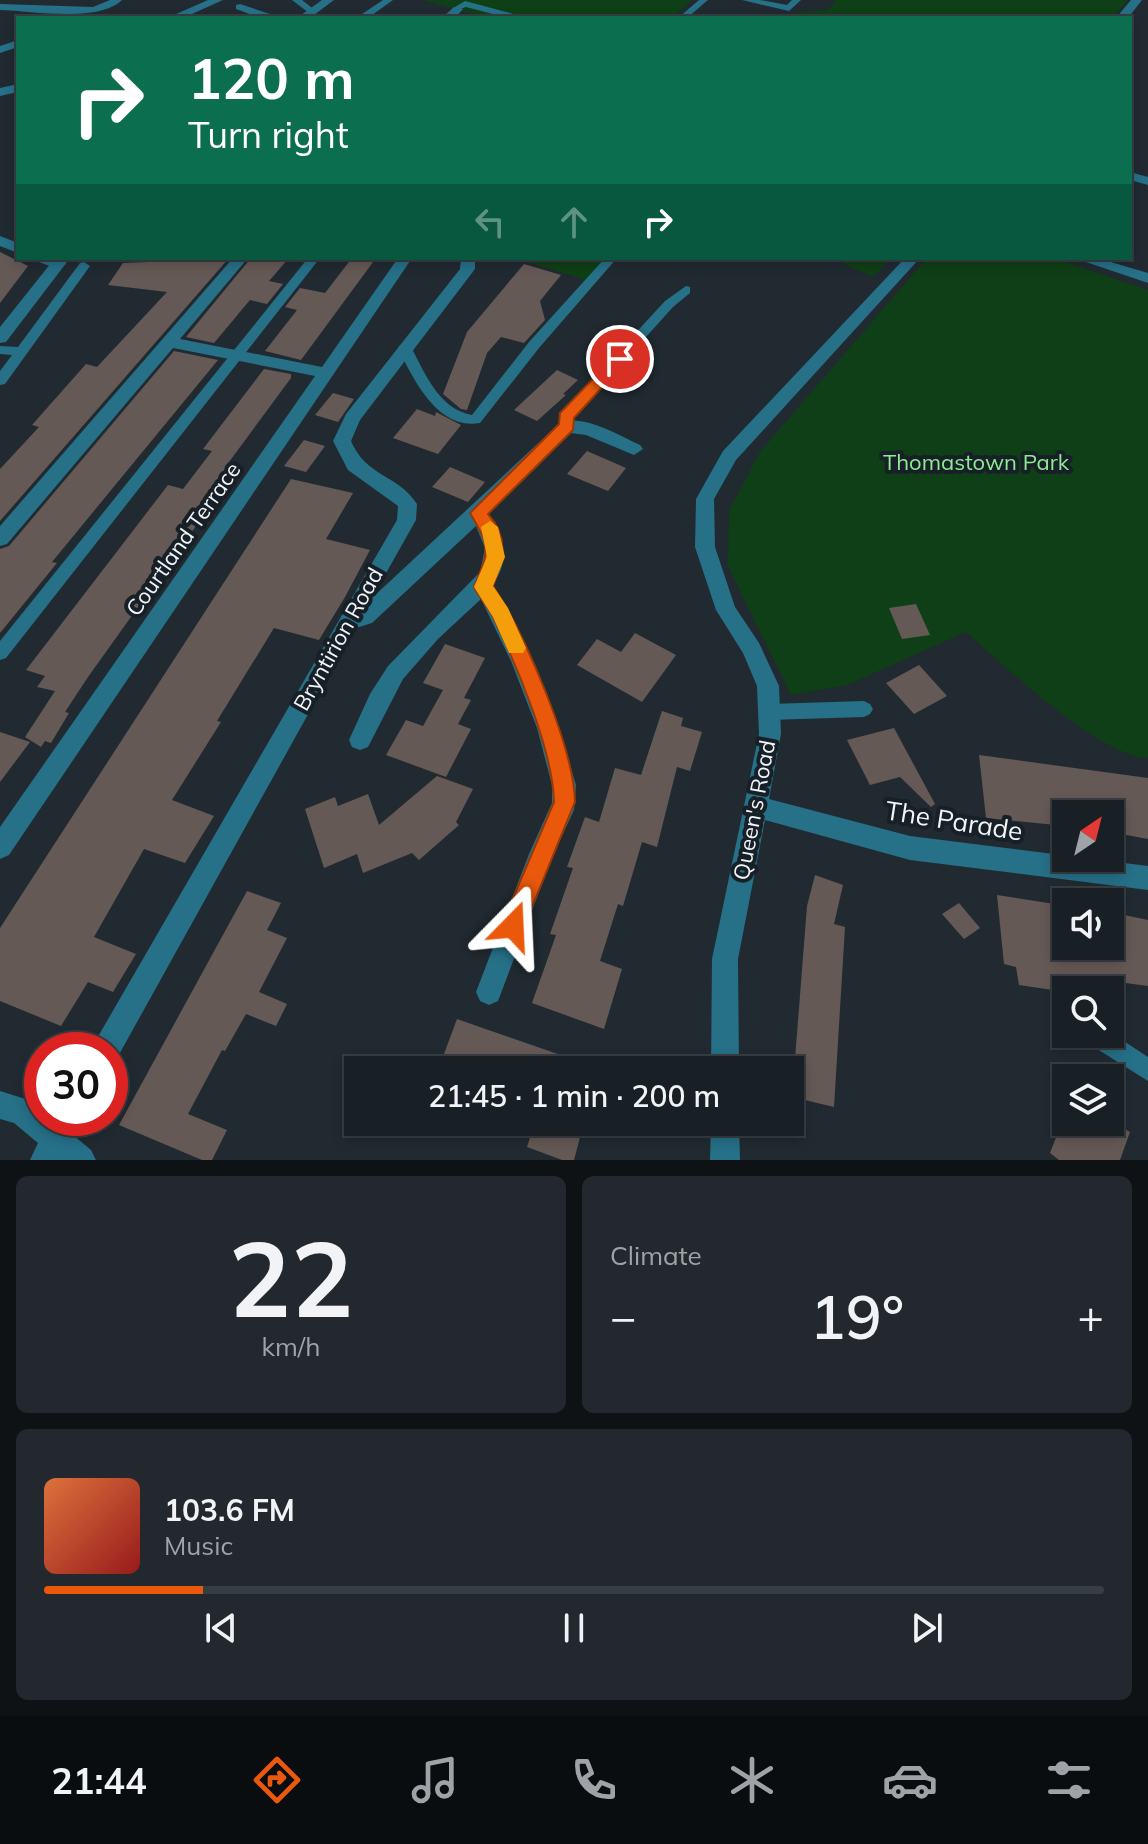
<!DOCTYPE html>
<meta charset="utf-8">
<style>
body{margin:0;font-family:Mulish,sans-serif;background:#22282d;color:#f1f3f6;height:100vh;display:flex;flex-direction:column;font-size:30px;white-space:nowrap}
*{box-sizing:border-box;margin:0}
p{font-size:26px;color:#9fa3a7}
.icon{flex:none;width:44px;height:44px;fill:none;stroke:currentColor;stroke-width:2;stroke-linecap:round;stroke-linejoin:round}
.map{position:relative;height:1160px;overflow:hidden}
.panel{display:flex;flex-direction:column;gap:16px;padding:16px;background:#0e1214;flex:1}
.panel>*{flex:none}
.banner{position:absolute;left:16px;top:16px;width:1116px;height:244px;border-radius:0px;box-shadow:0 4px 12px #0003,0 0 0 2px #373e42;background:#0b6e4f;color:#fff;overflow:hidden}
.needle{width:52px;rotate:35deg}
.fabs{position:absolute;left:1052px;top:800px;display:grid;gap:16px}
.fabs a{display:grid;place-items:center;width:72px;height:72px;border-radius:0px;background:#192025;box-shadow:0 4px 12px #0003,0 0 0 2px #373e42;font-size:40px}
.speed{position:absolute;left:24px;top:1032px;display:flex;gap:16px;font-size:40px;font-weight:700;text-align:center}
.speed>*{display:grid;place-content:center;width:104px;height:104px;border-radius:50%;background:#192025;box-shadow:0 4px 12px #0003,0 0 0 2px #373e42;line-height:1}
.speed .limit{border:12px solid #d22;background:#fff;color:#111}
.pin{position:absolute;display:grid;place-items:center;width:68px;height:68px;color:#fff;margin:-34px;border:4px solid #fff;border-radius:50%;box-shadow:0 2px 8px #0007}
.me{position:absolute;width:88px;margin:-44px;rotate:21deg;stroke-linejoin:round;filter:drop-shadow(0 0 6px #0008)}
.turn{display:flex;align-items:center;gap:28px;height:168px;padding:0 40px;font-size:36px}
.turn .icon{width:104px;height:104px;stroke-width:2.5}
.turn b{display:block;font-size:56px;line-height:68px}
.lanes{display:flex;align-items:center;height:76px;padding:0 40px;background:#0003;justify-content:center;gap:40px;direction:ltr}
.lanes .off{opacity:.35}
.big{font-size:60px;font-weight:600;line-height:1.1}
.panel .tile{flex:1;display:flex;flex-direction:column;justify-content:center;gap:12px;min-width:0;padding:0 28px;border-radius:12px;background:#22282d}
.panel .dial{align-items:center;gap:0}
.dial b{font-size:104px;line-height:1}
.song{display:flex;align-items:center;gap:24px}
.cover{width:96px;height:96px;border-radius:12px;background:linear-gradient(135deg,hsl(20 70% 55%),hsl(0 70% 35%))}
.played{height:8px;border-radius:4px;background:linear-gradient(90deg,#ea580c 15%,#373e42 15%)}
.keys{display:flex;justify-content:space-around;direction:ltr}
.heat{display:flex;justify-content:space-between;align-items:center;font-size:44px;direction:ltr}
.panel .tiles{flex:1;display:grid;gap:16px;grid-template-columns:1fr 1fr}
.tile:last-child{grid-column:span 2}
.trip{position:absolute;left:344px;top:1056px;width:460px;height:80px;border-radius:0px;background:#192025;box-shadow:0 4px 12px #0003,0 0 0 2px #373e42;font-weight:600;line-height:80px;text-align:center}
.tabs{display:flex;height:128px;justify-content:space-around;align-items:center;background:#0a0d0f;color:#9fa3a7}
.tabs .icon{width:56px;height:56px}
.tabs .on{color:#ea580c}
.tabs b{font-size:36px;color:#f1f3f6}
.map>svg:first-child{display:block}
.green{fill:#0f3f16}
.building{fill:#655955}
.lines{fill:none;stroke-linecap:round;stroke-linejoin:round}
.service{fill:#267088;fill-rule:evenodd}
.minor{fill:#267088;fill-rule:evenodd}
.tertiary{fill:#267088;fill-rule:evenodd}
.route{fill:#ea580c;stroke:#983908;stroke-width:2}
.slow{fill:#f59e0b}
.labels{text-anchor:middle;stroke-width:8;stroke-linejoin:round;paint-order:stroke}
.park-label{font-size:22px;fill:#8dea92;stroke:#182027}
.street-label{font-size:22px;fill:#f0f5fa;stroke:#182027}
.near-street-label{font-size:26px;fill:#f0f5fa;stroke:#182027}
</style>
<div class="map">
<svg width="1148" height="1160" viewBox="0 0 1148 1160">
<rect width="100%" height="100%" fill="#212a31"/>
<path class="green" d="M423 0H692L672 18H486Z
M836 0H1128L1112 18H805L793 13 828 10Z
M515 258H604L586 280Z
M832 258H891L873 277Z
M927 258H1053L1148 290V758C1099 756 1004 665 966 632L847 685 791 695 728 566 729 511 759 453Z"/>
<path class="building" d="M0 252 28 266 0 303Z
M150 258H229L0 521V469L39 427 32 425 86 364 97 367 167 292 108 285 123 263 148 262Z
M251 258H289L269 281 283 284 267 304 250 300 214 343 186 337Z
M352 258H376L301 360 265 351 297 310 285 307 300 288 325 293Z
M524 264 561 275 540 301 545 320 524 343 501 337 487 353 467 410 461 409 443 394 467 332Z
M174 351 218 360 52 562 57 563 0 633V549L9 546Z
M264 369 291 374V378L226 466 234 468 207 504 211 505 88 677 65 712 69 713 51 743 45 741 41 747 25 737 55 691 37 687 45 676 26 670 168 485 183 489 212 451 203 449Z
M557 370 578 380 563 394 566 395 537 421 514 410Z
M333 393 354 399 338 422 315 415Z
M417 409 435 416 436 412 461 425 438 454 393 438Z
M304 440 325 446 306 472 284 466Z
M587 451 626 468 608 491 567 474Z
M450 467 485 482 468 502 432 487Z
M291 479 353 493 326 539 370 550 345 597 319 640 274 628 217 721 221 722 172 800 214 816 185 863 144 849 94 937 136 954 113 992 88 982 61 1026 0 1001V928Z
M916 604 930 635 902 639 889 608Z
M635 633 676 655 642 702 577 665 597 639 621 652Z
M445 644 485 658 464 698 471 700 458 724 471 729 446 777 386 755 406 720 423 726 443 690 423 683Z
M919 665 947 696 914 714 886 683Z
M662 711 683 718 681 726 702 732 690 771 677 767 657 847 642 842 623 906 618 904 600 961 622 969 604 1029 532 1003 556 935 550 934 573 868 567 867 585 817 599 822 615 768 641 775Z
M894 728 935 804 931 807 900 777 870 785 847 740Z
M0 732 30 742 0 782Z
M979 755 1148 778V839L1110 832V814H1066V826L986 818Z
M437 776 473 789 456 822 459 825 419 860 412 853 363 873 357 854 324 868 305 809 335 797 338 806 368 794 379 825Z
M815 875 843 885 834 924 845 927 834 1107 792 1097 807 906Z
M247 891 281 903 267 930 287 938 259 992 287 1004 276 1026 246 1014 225 1051 222 1050 188 1114 227 1130 212 1160H202L119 1125Z
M997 895 1061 905 1066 946H1110V912L1148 920V986L1088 978 1090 990 1066 992 1019 985 1016 967 1004 964Z
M959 903 980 928 964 939 942 914Z
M457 1019 595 1067V1070H438Z
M1066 1112V1122H1113L1130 1132 1120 1160H1059L1050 1153Z
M535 1122H584L574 1160H562L527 1147Z"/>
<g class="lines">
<path class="service" d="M292 0H302L316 11 309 13Z
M383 0H393L368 18H362V14Z
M699 0H708L687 18H678Z
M742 0H760L787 5 792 0H801L789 11Z
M465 1 521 16 522 18H508L466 7 455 11V7Z
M308 258H320L6 658 0 660V641Z
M605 258H617L539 348 480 423C438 431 413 379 398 348L400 345H410C424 371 438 409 472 415L529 342Z
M84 262 90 266 5 384 0 385V371L12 355 0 354V346L18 347 80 263Z
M686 286 690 287V293L673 307 573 418 572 429H562L559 417 561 414 665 301Z
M864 701 870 704 873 709 870 714 864 717 769 720 763 717 760 712 763 707 769 704Z
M1110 1032 1148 1057V1081L1086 1042 1083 1034H1110Z"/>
<path class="minor" d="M110 0H122C98 23 33 11 0 10V4L93 7Z
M322 0H334L310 18H297Z
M1131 0H1142L1128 18H1116Z
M240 4 276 16 278 18H261L236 9V5Z
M454 7 463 9 455 18H442Z
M18 40V47L0 53V46Z
M18 84V92L0 96V88Z
M1130 172 1148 177V185L1130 180Z
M0 236 18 243V253L0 246Z
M28 258H52L66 264 58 269Z
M233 258H248L180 339 322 367 398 258H412L9 855 0 859V827L315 376 173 348 7 544 0 546V526Z
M461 258H475V269L360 420 351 441C366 477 399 475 417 504L416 520 372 598 561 422C586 415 618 435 640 445L643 449 634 455 586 435 571 433 489 514C505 539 510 559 493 585L547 694 576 785 574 810 553 855 498 1001 489 1005 480 1001 476 992 529 854 552 803V785L537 728 511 661 481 599 438 639 403 679 368 747 360 750 352 747 349 740 370 694 388 666 480 572 485 548 476 526 372 623 356 628 116 1060 110 1062V1050H92L96 1040 397 520 398 506 348 470 333 441 346 414 460 269Z
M905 258H920L736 460 714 499 715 547 735 607 759 643 779 686 781 734 769 799 910 836 1148 866V890L910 860 765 820 738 959 739 1070H711L712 959 759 734 757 686 743 653 716 610 695 547 696 499 723 451Z
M1074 258H1097L1148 273V283Z
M0 1091 32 1101 42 1109V1118H80L73 1135 91 1150 96 1160H30L38 1143 14 1123 0 1119Z
M711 1122H739L740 1160H710Z"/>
<path class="tertiary" d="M208 0H223L183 18H167Z
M55 258H70L6 342 0 343V327Z"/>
</g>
<path class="route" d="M620 354 628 359 574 418 573 430 488 514C509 538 504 558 493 586 524 632 574 748 575 802L521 934 513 937 505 934 501 926 554 802C553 751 517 666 494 619 489 608 480 598 474 587 490 550 490 547 470 513L559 424 560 413 615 356Z"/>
<path class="slow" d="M490 521 498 527 505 557 493 586 508 608 526 648 523 653H509L493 617 474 587 487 557 481 527Z"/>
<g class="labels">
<g class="park-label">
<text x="976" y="470">Thomastown Park</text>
</g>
<g class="street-label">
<text transform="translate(183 539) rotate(-55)" y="8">Courtland Terrace</text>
<text transform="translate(338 639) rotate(-61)" y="8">Bryntirion Road</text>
<text transform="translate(754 810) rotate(-79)" y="8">Queen's Road</text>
</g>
<g class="near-street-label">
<text transform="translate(954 821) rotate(9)" y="9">The Parade</text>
</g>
</g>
</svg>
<div class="fabs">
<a><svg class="needle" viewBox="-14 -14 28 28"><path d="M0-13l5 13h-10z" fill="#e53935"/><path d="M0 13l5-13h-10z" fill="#9fa3a7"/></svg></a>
<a><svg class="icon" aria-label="sound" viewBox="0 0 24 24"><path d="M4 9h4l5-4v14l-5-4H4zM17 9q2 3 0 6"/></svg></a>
<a><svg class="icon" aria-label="search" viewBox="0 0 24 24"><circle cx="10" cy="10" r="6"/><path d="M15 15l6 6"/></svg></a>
<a><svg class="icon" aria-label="layers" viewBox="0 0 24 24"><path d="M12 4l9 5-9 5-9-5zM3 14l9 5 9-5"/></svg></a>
</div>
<div class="speed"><div class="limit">30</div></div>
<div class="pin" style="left:620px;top:359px;background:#d93025"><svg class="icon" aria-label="arrive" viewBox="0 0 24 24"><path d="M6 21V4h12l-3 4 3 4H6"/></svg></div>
<svg class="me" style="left:513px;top:926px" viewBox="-20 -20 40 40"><path d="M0-17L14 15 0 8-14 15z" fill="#ea580c" stroke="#fff" stroke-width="4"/></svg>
<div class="trip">21:45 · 1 min · 200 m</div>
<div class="banner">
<div class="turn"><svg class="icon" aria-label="right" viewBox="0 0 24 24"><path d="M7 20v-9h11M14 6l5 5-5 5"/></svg><div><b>120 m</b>Turn right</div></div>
<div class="lanes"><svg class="icon off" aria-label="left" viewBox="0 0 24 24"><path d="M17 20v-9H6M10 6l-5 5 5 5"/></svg><svg class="icon off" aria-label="ahead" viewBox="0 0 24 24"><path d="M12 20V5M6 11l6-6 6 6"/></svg><svg class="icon" aria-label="right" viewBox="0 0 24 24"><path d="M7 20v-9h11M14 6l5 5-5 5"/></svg></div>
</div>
</div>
<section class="panel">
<div class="tiles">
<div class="tile dial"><b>22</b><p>km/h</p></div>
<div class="tile"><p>Climate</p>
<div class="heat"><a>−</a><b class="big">19°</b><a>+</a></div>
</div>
<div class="tile">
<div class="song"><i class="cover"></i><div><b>103.6 FM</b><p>Music</p></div></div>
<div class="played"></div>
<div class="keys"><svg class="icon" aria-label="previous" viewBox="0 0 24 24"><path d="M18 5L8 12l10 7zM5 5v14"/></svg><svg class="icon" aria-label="pause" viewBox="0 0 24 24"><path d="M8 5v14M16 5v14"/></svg><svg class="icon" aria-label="next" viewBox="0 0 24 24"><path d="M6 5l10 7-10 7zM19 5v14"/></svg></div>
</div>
</div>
</section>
<nav class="tabs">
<b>21:44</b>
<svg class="icon on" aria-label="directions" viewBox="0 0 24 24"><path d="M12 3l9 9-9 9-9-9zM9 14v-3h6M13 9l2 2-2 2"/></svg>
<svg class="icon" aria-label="music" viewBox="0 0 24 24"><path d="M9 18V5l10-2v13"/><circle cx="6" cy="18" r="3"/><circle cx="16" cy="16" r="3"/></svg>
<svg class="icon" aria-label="phone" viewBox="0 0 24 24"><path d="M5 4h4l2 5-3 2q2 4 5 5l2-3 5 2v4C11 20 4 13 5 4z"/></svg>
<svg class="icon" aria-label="climate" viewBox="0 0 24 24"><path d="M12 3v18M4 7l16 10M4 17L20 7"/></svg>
<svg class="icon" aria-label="car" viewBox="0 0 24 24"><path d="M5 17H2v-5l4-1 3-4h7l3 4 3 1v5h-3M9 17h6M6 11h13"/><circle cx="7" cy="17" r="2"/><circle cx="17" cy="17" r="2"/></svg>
<svg class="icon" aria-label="filters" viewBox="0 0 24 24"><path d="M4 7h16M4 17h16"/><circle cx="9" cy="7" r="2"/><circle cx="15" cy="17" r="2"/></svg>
</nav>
